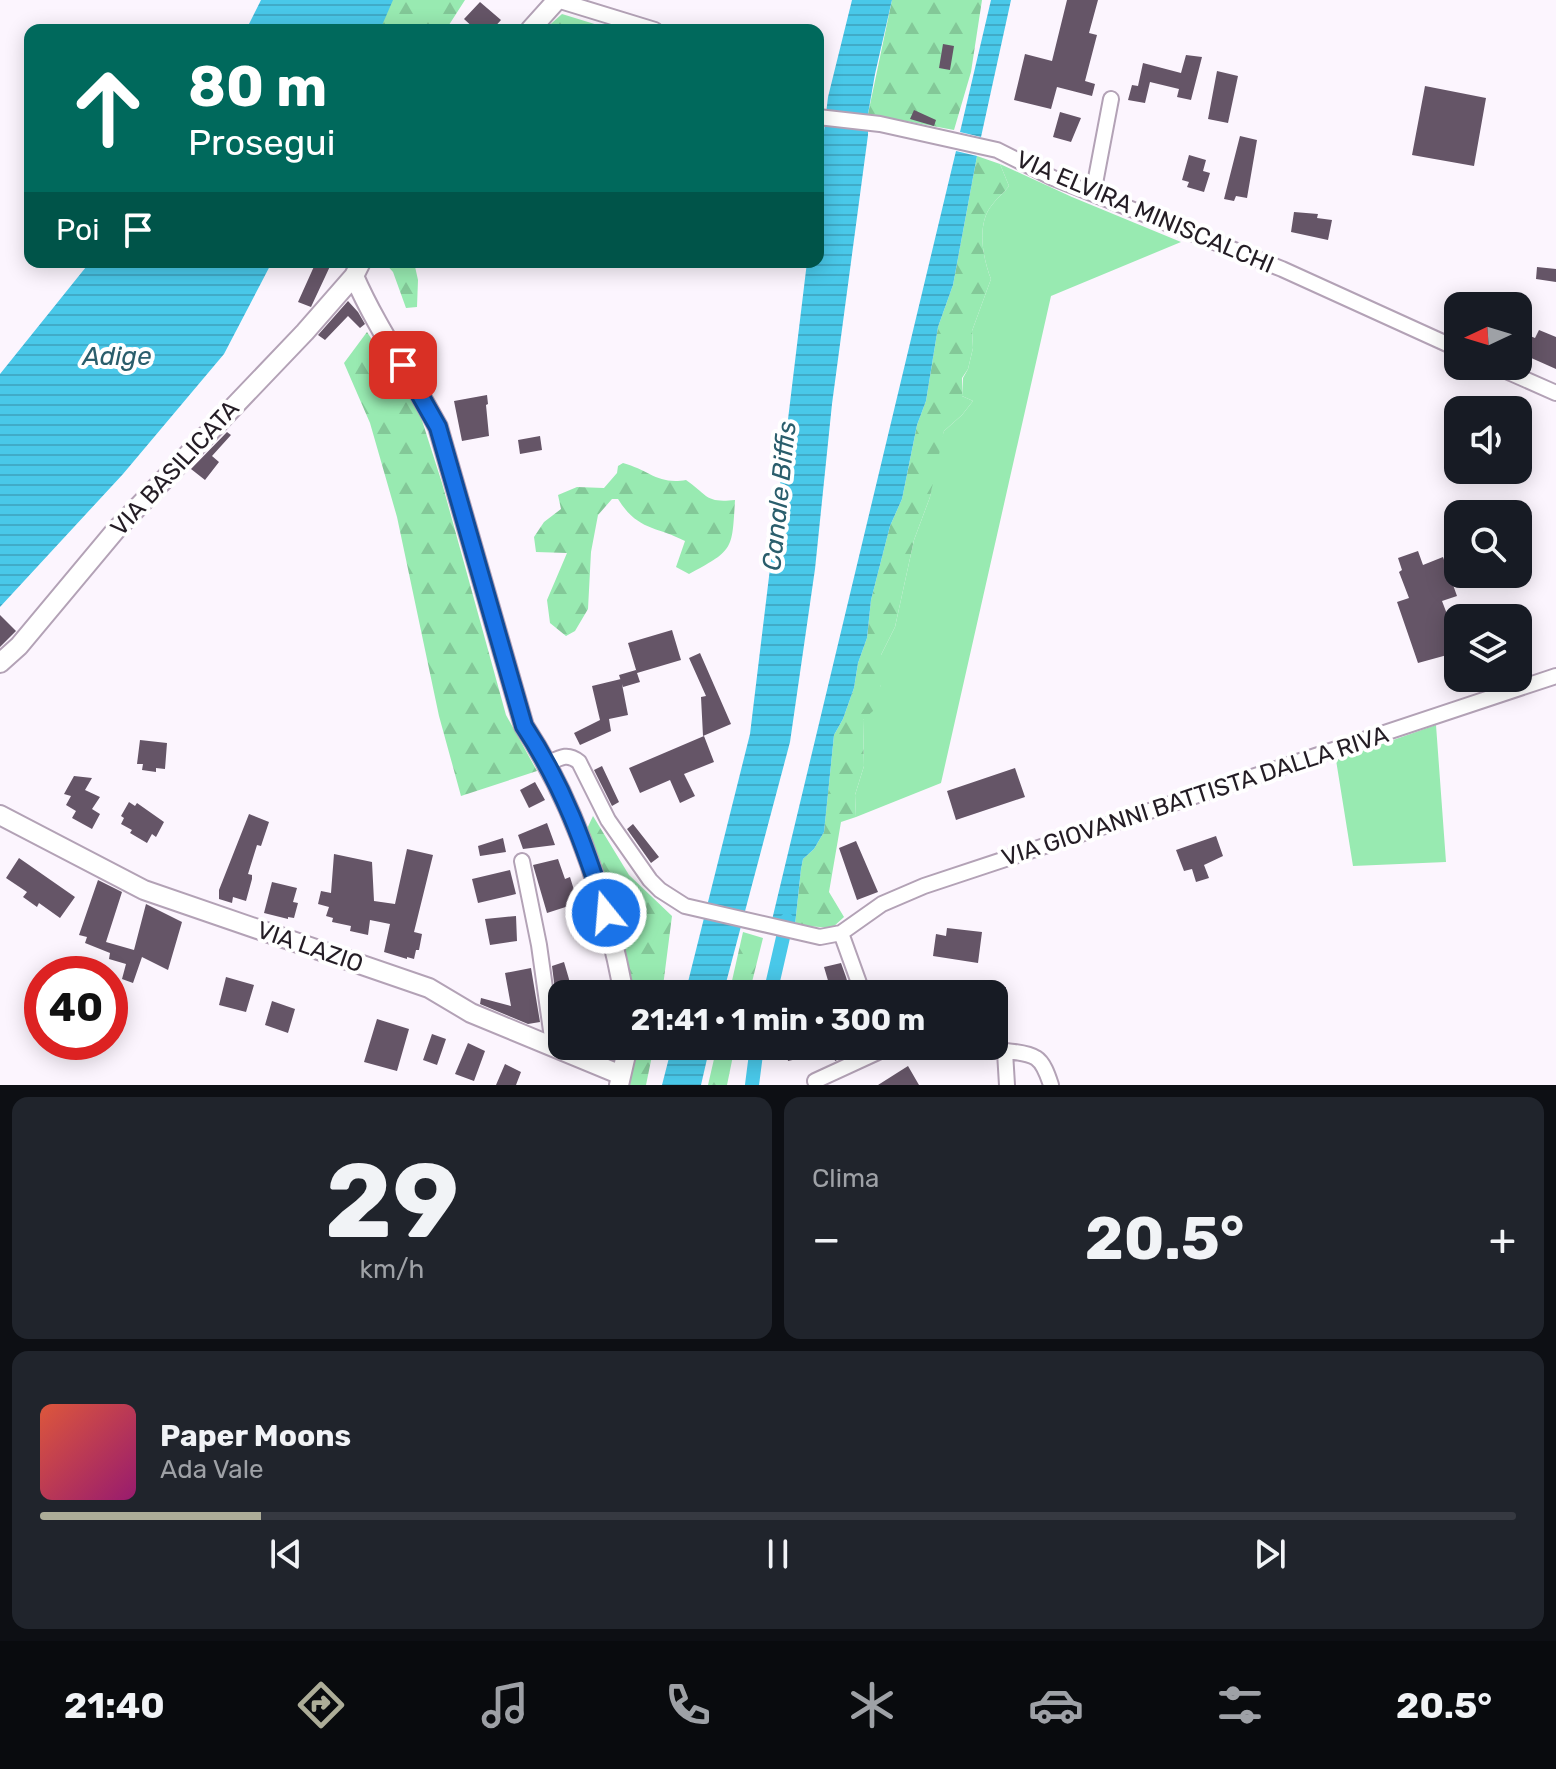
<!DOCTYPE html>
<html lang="it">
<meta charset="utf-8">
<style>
body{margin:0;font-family:Rubik,sans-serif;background:#20242c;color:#f1f3f6;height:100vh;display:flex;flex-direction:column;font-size:30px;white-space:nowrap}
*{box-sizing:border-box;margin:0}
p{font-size:26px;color:#9ea1a6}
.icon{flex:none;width:44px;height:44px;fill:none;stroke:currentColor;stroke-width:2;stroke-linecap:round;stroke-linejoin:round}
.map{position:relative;height:1085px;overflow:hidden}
.side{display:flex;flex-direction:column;gap:12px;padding:12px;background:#0d0f14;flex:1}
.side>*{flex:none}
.hud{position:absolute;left:24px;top:24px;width:800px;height:244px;border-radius:16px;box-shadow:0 4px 20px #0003;background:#00695c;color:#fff;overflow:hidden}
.needle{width:52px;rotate:266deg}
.fabs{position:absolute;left:1444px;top:292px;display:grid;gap:16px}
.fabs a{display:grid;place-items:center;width:88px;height:88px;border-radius:16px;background:#171b24;box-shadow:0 4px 20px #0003;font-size:40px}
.speed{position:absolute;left:24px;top:956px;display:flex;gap:16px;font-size:40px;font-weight:700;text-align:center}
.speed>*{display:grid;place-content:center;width:104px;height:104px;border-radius:50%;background:#171b24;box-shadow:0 4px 20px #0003;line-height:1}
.speed .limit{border:12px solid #d22;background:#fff;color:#111}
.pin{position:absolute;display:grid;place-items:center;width:68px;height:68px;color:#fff;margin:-34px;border-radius:16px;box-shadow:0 4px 12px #0006}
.me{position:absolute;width:88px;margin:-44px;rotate:343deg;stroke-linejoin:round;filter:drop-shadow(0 0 6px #0008)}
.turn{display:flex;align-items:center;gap:28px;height:168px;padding:0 32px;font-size:36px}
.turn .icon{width:104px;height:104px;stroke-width:2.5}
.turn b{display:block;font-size:56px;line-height:68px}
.then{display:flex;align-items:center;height:76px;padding:0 32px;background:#0003;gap:16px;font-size:30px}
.big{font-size:60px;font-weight:700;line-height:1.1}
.side .widget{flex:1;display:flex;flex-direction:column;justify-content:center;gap:12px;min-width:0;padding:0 28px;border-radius:16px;background:#20242c}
.side .dial{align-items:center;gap:0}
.dial b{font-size:104px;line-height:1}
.song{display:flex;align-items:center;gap:24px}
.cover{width:96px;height:96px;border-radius:12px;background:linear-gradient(135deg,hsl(10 70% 55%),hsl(320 70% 35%))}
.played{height:8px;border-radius:4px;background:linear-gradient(90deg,#adad98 15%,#363941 15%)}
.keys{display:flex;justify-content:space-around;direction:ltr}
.heat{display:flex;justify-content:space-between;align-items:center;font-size:44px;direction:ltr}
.side .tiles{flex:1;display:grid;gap:12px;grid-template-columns:1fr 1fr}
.widget:last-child{grid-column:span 2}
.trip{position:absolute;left:548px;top:980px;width:460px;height:80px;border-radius:16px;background:#171b24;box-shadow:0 4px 20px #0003;font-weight:700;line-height:80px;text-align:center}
.dock{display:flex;height:128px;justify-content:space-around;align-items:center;background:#090b0e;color:#9ea1a6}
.dock .icon{width:56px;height:56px}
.dock .on{color:#adad98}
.dock b{font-size:36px;color:#f1f3f6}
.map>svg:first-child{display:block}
.grass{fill:#98eab1}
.forest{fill:url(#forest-firs)}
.water{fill:url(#water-rules)}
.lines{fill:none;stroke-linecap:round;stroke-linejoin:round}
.canal{stroke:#49c8e9;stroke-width:14}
.building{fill:#655567}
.minor-casing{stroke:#b3a2b6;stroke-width:18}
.tertiary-casing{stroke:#b3a2b6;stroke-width:22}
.minor{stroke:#fff;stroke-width:14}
.tertiary{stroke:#fff;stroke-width:18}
.route-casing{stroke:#114b97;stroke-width:20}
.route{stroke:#1a73e8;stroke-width:14}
.labels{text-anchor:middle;stroke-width:8;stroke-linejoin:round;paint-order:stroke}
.street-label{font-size:24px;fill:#241d25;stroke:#fff}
.water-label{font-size:26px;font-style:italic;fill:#2a5e6c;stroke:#fff}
</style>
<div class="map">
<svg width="1556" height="1085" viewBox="0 0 1556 1085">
<defs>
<pattern id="forest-firs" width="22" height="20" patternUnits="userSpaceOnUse" patternTransform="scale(2)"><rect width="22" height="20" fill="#98eab1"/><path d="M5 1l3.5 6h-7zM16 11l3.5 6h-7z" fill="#83c898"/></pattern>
<pattern id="water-rules" width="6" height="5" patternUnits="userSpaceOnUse" patternTransform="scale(2)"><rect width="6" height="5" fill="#49c8e9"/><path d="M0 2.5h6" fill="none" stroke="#40abc8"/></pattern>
</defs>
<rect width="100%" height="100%" fill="#fcf5fe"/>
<path class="grass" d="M1000 164 1072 197 1181 242 1051 296 941 783 856 817 855 795 864 766 863 720 881 685V655L895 627 914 540 930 497 938 449 944 431 962 415 973 401 962 396 963 378 968 369 973 348 972 331 991 279C983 259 976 224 992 205 997 198 1004 193 1009 186Z
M1436 725 1446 862 1353 866 1336 760Z"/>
<path class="forest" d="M355 0H465L447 28 449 30H355Z
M892 0H982L971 72 954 130 868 114Z
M562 14 614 30H544Z
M977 156 1000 164 1009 186C1004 193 997 198 992 205 976 224 983 259 991 279L972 331 973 348 968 369 962 378V396L973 401 962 415 944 431 930 497 914 540 895 627 881 655V685L873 711 863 720 864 766 855 795 856 817 841 822 829 892 844 917 832 928 795 925 801 869 803 859 814 849 824 832 834 735 843 719 854 688 858 663 867 638 871 600 890 526 902 499 917 425 926 401 938 327 953 285Z
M384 262H414L418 280 417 307 406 308 393 272Z
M367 332 419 411 442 483 506 715 537 771 461 796 439 716 397 517 370 423 344 363Z
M623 463C649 470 658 485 686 480 709 496 705 503 735 500 732 550 734 550 689 574L676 567 685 541C656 526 638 531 618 499H612L598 515 591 552 588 609 575 631 566 636 550 623 547 600 567 553 536 552 534 537 544 522 561 509 558 495 577 487 604 488 617 473 618 466Z
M593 816 629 875 672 916 662 994H629L585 833Z
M743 932 763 938 749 994H729Z
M633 1046H654L646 1085H625Z
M717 1046H735L727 1085H708Z"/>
<path class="water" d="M261 0H393L380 30H246Z
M852 0H892L875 74 868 114V135L832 404 815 569 790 742 723 994H685L750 734 807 262H818V182L828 97Z
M991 0H1011L981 137 960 132Z
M956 151 977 156 953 285 938 327 926 401 917 425 902 499 890 526 871 600 867 638 858 663 854 688 843 719 834 735 824 832 814 849 803 859 801 869 795 925 772 920Z
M90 262H272L224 354 123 474 0 607V374Z
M672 1046H710L701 1085H662Z"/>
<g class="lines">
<path class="canal" d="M770 994 787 920
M752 1085 757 1046"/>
</g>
<path class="building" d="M1067 0H1098L1089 33 1097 35 1085 81 1095 84 1092 96 1057 87 1051 109 1014 100 1025 54 1052 61Z
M480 2 501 20 492 30H476L464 19Z
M943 44 954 46 950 70 939 68Z
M1186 55 1202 57 1191 100 1177 97 1179 89 1150 82 1145 103 1128 100 1132 85 1138 86 1143 63 1181 73Z
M1217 71 1238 76 1228 123 1208 119Z
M1425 86 1486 98 1474 166 1412 155Z
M914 110 936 120 934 126 910 119Z
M1060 112 1081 118 1071 142 1053 137Z
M1240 136 1257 140 1247 198 1236 196 1234 201 1224 199Z
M1189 155 1206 160 1203 171 1210 173 1204 192 1187 187 1189 182 1182 180Z
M1294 212 1318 214 1317 218 1332 220 1328 240 1291 232Z
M316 262H332L311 307 298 302Z
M1537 267 1556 269V282L1536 279Z
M348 301 358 312 365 324 360 328 348 316 325 340 318 335Z
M1539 330 1556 337V369L1518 352V331L1535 338Z
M487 395 488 404 486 405 489 436 462 441 454 401Z
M227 432 231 435 212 456 219 462 205 480 191 469Z
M540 436 542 450 520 454 518 440Z
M1418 551 1423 565 1443 557 1457 596 1442 601 1458 643V652L1418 663 1397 602 1409 598 1399 572 1402 570 1398 558Z
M0 615 16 631 0 647Z
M672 630 681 660 637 673 628 643Z
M700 653 731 724 703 736 701 697 706 696 689 658Z
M636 670 640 682 623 687 619 675Z
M621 679 628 715 609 719 611 731 580 745 574 733 600 720 592 686Z
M704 736 714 762 684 774 695 796 680 803 670 780 640 793 629 768Z
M140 740 167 743 165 769 156 768V772L142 770 143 764H137Z
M602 766 619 802 612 806 594 770Z
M1015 768 1025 797 956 820 947 791Z
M74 776 92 778 85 790 100 797 92 809 100 814 92 829 72 818 76 811 66 805 71 796 64 794Z
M535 782 545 800 529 808 520 790Z
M129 802 135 806 137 803 164 822 156 837 152 834 147 843 130 833 132 830 121 824 124 818 121 816Z
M249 814 269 822 261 846 257 845 248 874 252 875V879L246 901 233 897 232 903 219 899V890Z
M547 823 555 845 523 849 518 835Z
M633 824 659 857 651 863 627 829Z
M1216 836 1223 856 1204 865 1209 878 1196 882 1192 869 1184 871 1176 850Z
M503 838 506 852 480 856 478 846Z
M856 841 878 892 857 900 839 848Z
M407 849 433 855 414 932 422 934 419 950H416L414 959 407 957V959L384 952 390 924 370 920 368 935 350 931 351 926 332 922 333 918 326 916 329 907 318 904 321 891 331 893 334 854 372 862 374 901 395 904Z
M19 858 75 897 60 918 39 903 37 907 23 897 27 892 6 878Z
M558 859 565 879 570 877 578 903 547 913 533 865Z
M510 870 516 894 478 903 472 879Z
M98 880 122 892 106 942 134 950 146 904 182 922 168 970 142 957 133 983 122 979 126 964 109 959 110 953 85 943 87 937 79 935Z
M272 882 297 888 293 902 298 903 294 918 288 917V919L264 913Z
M516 916 517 941 490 945 485 919Z
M947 928 982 932 978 963 933 956 936 934 946 936Z
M564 962 571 986 555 990 552 966Z
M841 963 846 977 851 994H832L824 967Z
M531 968 540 1022 528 1024 480 1004 481 998 511 1006 505 973Z
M226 977 254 985 246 1012 219 1005Z
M977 982H999V987H1006V1015L994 1014V994H977Z
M272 1001 295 1009 288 1033 265 1025Z
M377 1019 409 1029 397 1071 364 1062Z
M432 1034 446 1039 437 1065 423 1060Z
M468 1043 485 1051 474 1081 455 1074Z
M791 1046H867L835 1061 833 1051 788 1061 786 1050Z
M505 1064 521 1072 516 1085H496Z
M908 1066 919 1085H878Z"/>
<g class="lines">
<g class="minor-casing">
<path id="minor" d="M557 0 655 30
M818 117 880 124 997 150 1053 178 1282 269 1458 349
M1093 194 1111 99
M1495 366 1556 393
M549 763C561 757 568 753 579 762L608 820 650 880 660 890 685 906 820 937 841 933 882 904 924 886 1556 676
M522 861 539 945 553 1045
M841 933 863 994
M916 1046C942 1051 1018 1046 1036 1058 1044 1063 1048 1076 1051 1085
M1005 1052 1007 1085
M815 1081 878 1052 883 1046"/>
</g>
<g class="tertiary-casing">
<path id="tertiary" d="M530 30 557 0
M354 276C377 329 411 376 438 427L524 726C577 807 606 900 624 994
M0 663 19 646 115 531 305 332 354 276 361 262
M0 815 144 890 429 988 471 1013 621 1075
M619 1085 628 1046"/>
</g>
<use href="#minor" class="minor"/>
<use href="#tertiary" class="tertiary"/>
</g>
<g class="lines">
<g class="route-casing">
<path id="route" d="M403 365 438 427 524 726C563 785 585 846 606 913"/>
</g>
<use href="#route" class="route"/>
</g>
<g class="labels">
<g class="street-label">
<text transform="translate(1145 212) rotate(23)" y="8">VIA ELVIRA MINISCALCHI</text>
<text transform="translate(175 468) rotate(-47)" y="8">VIA BASILICATA</text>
<text transform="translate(1195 796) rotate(-18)" y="8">VIA GIOVANNI BATTISTA DALLA RIVA</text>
<text transform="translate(310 947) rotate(19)" y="8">VIA LAZIO</text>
</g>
<g class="water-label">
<text x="117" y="365">Adige</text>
<text transform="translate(779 496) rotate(-84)" y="9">Canale Biffis</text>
</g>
</g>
</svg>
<div class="fabs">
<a><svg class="needle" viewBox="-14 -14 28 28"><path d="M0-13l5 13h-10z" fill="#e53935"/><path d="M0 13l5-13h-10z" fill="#9ea1a6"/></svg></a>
<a><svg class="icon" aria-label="sound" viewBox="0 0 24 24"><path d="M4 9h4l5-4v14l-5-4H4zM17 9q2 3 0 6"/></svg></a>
<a><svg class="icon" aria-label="search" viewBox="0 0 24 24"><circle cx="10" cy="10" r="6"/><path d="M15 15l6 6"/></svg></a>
<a><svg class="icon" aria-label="layers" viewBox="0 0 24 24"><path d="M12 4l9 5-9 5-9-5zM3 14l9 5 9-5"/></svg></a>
</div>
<div class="speed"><div class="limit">40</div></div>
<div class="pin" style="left:403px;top:365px;background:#d93025"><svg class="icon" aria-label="arrive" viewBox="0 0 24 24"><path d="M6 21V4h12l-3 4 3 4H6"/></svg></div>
<svg class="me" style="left:606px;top:913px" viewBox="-20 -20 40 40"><circle r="17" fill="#1a73e8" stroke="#fff" stroke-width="3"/><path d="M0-11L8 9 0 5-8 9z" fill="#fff"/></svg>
<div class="trip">21:41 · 1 min · 300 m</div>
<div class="hud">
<div class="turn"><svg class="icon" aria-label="ahead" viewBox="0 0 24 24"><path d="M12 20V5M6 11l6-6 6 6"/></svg><div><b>80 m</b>Prosegui</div></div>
<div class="then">Poi<svg class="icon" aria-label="arrive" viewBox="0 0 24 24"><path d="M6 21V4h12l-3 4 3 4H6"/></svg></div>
</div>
</div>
<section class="side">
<div class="tiles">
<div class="widget dial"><b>29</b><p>km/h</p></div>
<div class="widget"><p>Clima</p>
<div class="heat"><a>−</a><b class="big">20.5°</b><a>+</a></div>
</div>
<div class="widget">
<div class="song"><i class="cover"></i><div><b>Paper Moons</b><p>Ada Vale</p></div></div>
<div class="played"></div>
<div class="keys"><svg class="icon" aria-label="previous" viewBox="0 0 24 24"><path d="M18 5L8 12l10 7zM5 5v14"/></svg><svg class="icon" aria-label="pause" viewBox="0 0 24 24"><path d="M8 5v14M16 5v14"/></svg><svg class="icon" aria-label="next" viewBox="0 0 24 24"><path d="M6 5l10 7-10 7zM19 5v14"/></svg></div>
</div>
</div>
</section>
<nav class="dock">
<b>21:40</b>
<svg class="icon on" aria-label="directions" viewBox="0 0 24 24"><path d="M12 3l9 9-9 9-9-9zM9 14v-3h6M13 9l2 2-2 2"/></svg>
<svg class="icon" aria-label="music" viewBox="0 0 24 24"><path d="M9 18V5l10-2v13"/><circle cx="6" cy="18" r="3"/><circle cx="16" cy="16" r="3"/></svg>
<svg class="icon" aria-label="phone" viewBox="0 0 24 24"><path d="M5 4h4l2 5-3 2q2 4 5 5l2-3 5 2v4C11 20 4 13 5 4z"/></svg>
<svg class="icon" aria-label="climate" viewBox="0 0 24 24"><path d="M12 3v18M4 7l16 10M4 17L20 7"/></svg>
<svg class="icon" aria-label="car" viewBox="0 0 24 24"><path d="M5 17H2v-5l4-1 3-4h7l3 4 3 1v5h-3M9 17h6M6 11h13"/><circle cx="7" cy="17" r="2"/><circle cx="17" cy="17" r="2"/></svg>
<svg class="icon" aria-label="filters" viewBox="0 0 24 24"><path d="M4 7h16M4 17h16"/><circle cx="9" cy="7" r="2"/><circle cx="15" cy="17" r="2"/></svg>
<b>20.5°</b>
</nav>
